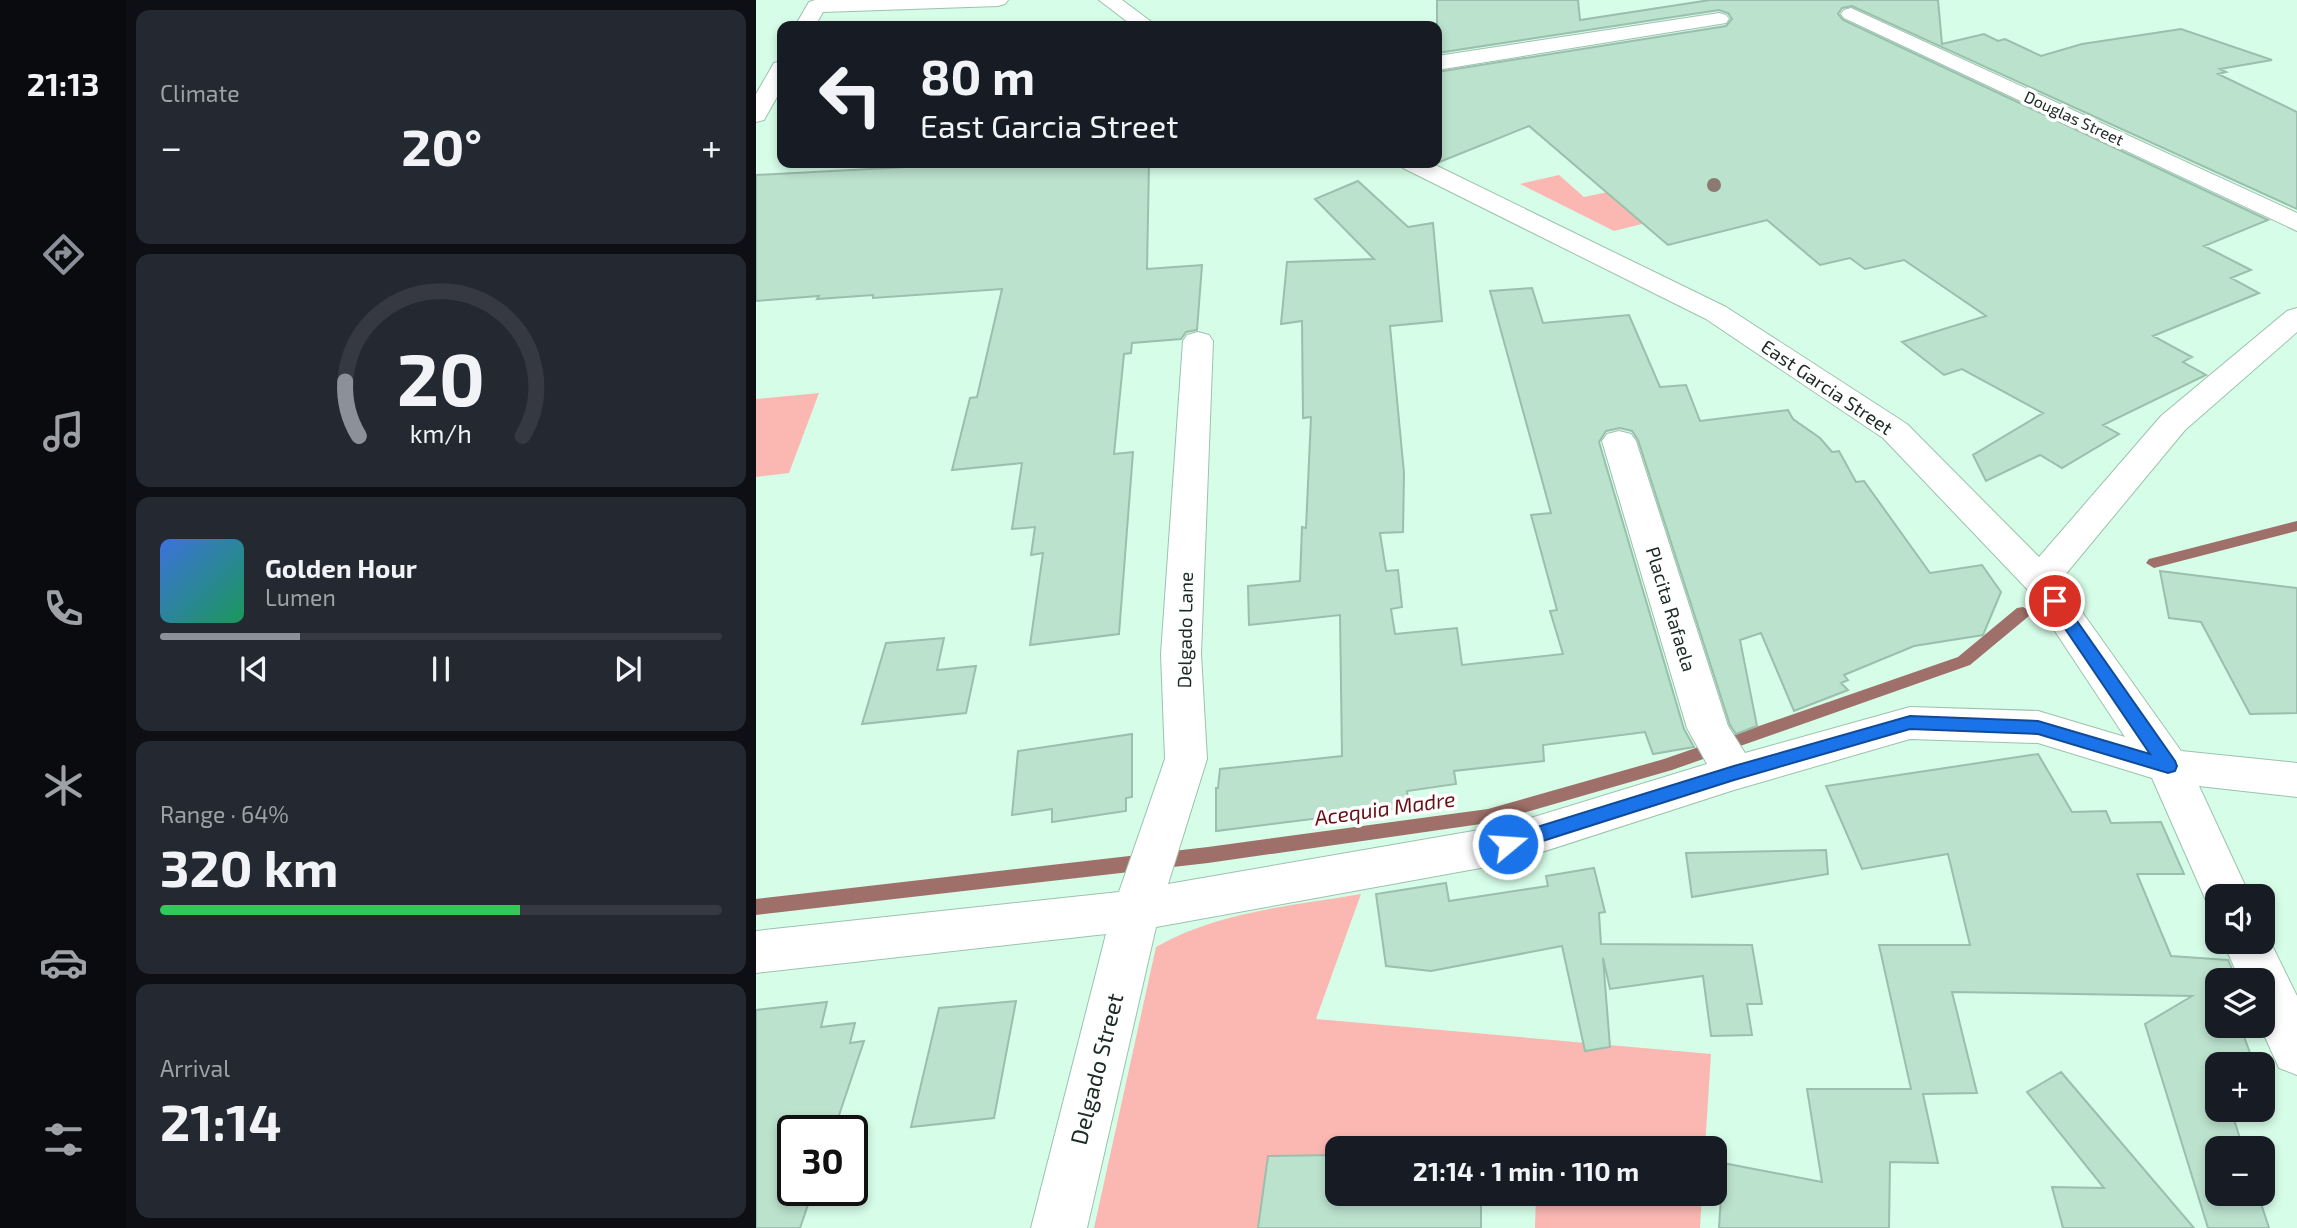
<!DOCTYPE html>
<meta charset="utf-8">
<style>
body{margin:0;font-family:"Exo 2",sans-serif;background:#242831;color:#f1f3f6;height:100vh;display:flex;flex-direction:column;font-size:26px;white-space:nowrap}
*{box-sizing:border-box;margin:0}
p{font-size:23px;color:#9ea1a6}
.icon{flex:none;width:38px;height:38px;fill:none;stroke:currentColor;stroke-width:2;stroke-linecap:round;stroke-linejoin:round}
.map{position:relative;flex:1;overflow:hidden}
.sheet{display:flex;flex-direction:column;gap:10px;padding:10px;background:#0d0f14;width:630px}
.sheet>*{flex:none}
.hud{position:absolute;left:21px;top:21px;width:665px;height:147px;border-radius:14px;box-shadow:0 4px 10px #0003;background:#171b24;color:#f1f3f6;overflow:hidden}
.controls{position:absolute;left:1449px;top:884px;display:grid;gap:14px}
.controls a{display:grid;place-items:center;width:70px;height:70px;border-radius:14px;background:#171b24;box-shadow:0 4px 10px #0003;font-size:35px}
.speed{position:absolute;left:21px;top:1115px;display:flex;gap:14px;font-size:35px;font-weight:700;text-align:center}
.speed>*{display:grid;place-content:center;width:91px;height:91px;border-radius:50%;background:#171b24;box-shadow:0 4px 10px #0003;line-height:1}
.speed .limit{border:4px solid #111;border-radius:10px;background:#fff;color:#111}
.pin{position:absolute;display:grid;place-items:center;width:60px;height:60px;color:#fff;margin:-30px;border:4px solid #fff;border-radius:50%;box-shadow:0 2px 7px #0007}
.me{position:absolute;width:77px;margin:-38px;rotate:72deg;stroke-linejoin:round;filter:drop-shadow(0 0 5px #0008)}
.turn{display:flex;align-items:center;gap:24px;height:147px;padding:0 28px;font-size:32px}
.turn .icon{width:91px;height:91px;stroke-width:2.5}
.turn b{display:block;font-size:49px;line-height:60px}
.big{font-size:52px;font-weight:700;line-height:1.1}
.sheet .card{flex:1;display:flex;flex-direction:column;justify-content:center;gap:10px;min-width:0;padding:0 24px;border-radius:14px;background:#242831}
.sheet .dial{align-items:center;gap:0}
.dial svg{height:182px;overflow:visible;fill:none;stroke:#363941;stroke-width:7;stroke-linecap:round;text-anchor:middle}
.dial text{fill:#f1f3f6;stroke:none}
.song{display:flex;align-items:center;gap:21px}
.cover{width:84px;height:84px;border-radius:10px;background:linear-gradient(135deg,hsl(220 70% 55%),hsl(150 70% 35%))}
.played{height:7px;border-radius:4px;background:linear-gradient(90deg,#8c9099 25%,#363941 25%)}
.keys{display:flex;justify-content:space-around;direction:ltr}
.heat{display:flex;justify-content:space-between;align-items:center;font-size:38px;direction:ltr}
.charge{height:10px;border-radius:5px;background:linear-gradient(90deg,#34c759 64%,#363941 0)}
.trip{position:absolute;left:569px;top:1136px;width:402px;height:70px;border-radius:14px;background:#171b24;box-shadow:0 4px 10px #0003;font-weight:700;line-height:70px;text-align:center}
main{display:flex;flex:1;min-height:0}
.tab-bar{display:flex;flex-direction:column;width:126px;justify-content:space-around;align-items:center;background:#090b0e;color:#9ea1a6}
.tab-bar .icon{width:49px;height:49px}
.tab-bar .active{color:#8c9099}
.tab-bar b{font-size:32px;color:#f1f3f6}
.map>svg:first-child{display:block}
.green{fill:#fbb8b2}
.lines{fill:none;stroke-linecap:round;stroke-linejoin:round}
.stream{fill:#9f7069;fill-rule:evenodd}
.building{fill:#bbe2cd;stroke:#9abfac;stroke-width:2}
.minor-casing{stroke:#9cc2ae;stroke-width:2}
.minor{fill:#fff;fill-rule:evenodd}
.tree{fill:#8c7971}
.route{fill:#1a73e8;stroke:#114b97;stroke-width:2}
.labels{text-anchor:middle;stroke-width:7;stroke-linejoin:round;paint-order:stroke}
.far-street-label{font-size:16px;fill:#1c2b23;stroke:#fff}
.street-label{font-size:19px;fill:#1c2b23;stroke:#fff}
.water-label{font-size:21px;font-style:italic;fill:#680e14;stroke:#fff}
.near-street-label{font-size:23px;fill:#1c2b23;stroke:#fff}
</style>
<main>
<nav class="tab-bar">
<b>21:13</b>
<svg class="icon active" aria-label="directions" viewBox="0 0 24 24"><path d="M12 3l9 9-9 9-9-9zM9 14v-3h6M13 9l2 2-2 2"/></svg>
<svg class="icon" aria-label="music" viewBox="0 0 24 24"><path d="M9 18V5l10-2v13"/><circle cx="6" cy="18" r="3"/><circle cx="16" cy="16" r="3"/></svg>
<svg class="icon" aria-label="phone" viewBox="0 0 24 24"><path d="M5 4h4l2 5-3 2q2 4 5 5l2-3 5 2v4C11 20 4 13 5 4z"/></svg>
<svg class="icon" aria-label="climate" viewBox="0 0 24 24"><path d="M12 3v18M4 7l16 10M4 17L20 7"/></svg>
<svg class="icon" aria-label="car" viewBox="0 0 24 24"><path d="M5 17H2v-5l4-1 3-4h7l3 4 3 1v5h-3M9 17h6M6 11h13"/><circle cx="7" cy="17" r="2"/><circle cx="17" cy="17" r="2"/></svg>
<svg class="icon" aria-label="filters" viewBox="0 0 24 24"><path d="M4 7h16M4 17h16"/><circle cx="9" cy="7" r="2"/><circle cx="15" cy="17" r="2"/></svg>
</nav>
<section class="sheet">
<div class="card"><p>Climate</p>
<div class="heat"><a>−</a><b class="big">20°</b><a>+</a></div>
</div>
<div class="card dial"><svg viewBox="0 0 100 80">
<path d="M14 69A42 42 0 1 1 86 69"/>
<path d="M14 69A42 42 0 0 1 8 45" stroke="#8c9099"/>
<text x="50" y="56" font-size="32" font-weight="700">20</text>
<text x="50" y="72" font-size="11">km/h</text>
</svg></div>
<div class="card">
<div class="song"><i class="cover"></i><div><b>Golden Hour</b><p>Lumen</p></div></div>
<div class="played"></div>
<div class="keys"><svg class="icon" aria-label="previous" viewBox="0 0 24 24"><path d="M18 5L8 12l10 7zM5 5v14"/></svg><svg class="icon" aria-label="pause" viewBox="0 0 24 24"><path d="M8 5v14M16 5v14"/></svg><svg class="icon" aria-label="next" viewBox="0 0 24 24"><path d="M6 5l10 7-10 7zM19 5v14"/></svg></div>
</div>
<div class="card"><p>Range · 64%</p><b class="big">320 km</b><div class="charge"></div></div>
<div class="card"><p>Arrival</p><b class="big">21:14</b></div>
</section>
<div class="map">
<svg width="1541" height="1228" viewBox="0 0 1541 1228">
<rect width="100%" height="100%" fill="#d6fde8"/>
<path class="green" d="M803 175 828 197 866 189 1053 182 858 231 764 184Z
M63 393 33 473 0 477V399Z
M605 894 560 1019 955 1054 949 1148H726L725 1145 581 1148V1155L502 1228H338L400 947C463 911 536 906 605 894Z
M780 1194H946L944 1228H779Z"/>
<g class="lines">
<path class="stream" d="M1541 521V531L1398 568 1390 563 1393 559Z
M1267 607 1275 612 1273 616 1214 665 916 770 732 823 452 863 0 915V899L452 847 732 809 908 759 1202 657 1261 608Z"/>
</g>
<path class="building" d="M681 0H822L824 20 954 0H1182L1186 44 1228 34 1242 41 1249 39 1285 56 1326 44 1425 29 1516 60 1464 69 1470 72 1462 74 1541 112V209L1096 6 1086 8 1082 14 1087 20 1512 220 1448 246 1495 270 1475 278 1503 293 1397 336 1436 357 1427 362 1450 375 1347 425 1363 434 1306 468 1284 455 1230 481 1217 455 1287 413 1206 369 1188 375 1146 342 1230 316 1148 260 1109 269 1094 258 1064 265 1011 220 912 245 773 126 681 163V72L970 26 976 19 972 13 963 10 681 53Z
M226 163H393L391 269 446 265 441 330 430 332 425 339 376 343 375 353 368 354 358 454 377 452 363 634 274 645 287 553 275 555 279 527 256 529 266 463 196 470 214 398 221 397 246 289 117 298V295L61 299 63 296 0 301V175Z
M602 181 652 227 677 223 686 321 634 326 648 473 647 532 624 533 630 571 642 570 646 607 635 609 639 634 701 628 706 665 807 654 794 611 801 610 775 515 795 513 734 291 776 288 787 323 873 315 904 387 930 385 944 421 1032 410 1037 419 1064 438 1076 452 1083 451 1100 482 1108 481 1174 573 1226 565 1245 592 1227 635 1158 646 1088 675 1092 680 1085 683 1092 690 1038 711 1005 633 984 640 1001 726 980 734 974 725 882 440 876 431 864 428 850 431 843 442 928 729 938 747 897 754 889 732 787 745 788 761 698 771 700 784 651 791 653 807 460 831V788H462L464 769 586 756 584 615 493 625 492 586 544 581 546 527 550 528 555 417 547 418 546 321 525 324 531 262 618 259 559 199Z
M1404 571 1541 588V713L1494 714 1445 622 1413 618Z
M188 638 181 670 220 666 210 713 106 724 130 643Z
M376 734V797L370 798V811L296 822V809L256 815 262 751Z
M1282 754 1316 812 1350 811 1355 823 1405 822 1428 874H1381L1415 956 1472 960 1481 980H1461V1026H1484L1496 1058 1459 1061 1461 1110H1475L1487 1148H1461V1194H1502L1513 1228H1452L1389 1024 1436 996 1196 992 1221 1093 1167 1094 1182 1163 1134 1162 1133 1228H963L967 1163 1066 1182 1051 1089H1155L1123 945H1214L1192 854 1106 869 1070 786Z
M1070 850 1072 874 936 897 930 853Z
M838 868 849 912 843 913 845 944 996 945 1006 1004H991L996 1035 955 1036 947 976 854 989 847 958 854 1047 829 1051 806 946 675 971 630 966 620 894 690 883 693 901 792 886 790 876Z
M260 1001 238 1118 155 1127 183 1008Z
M71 1002 65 1027 99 1023 94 1043 108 1041 78 1130H37V1190H57L44 1228H0V1010Z
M1305 1072 1438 1228H1307L1296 1187 1348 1188 1271 1092Z
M581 1155V1194H725V1228H502L512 1156Z"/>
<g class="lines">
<g class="minor-casing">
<path id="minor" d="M59 0H252L249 4 242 6 67 12 59 26H39L53 2Z
M343 0H366L401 26H377Z
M1095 8 1541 213V231L1088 18 1085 14 1088 10Z
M963 13 970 15 973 19 970 23 681 70V56Z
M26 61V88L8 120 0 122V94L18 63Z
M644 163H675L970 307 1151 424 1283 557 1405 416 1531 311 1541 308V332L1429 430 1304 581 1425 751 1541 763V797L1443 786 1494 896H1461V912L1454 910 1448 896 1396 778 1282 743 1154 739 978 790 752 863 400 927 331 1228H275L350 934 0 973V931L363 892 409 759 405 654 427 341 431 335 442 332 453 335 457 341 445 654 451 759 412 884 752 825 951 764 931 728 846 441 851 434 863 431 875 434 880 441 972 726 989 753 1154 707 1282 711 1369 737 1271 589 1127 438 950 319 647 168Z
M1507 927 1541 996V1075L1523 1068 1504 1026H1507V980H1484L1467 942H1507Z"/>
</g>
<use href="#minor" class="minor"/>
</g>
<circle class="tree" cx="958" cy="185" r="7"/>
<path class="route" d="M1299 596 1304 597 1419 761 1421 766 1419 771 1412 773 1282 734 1154 729 978 780 752 852 746 849 743 844 746 838 752 836 978 766 1154 716 1282 721 1394 754 1293 605 1291 601 1293 597Z"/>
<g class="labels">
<g class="far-street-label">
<text transform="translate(1318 118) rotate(25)" y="6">Douglas Street</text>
</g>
<g class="street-label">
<text transform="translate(1071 387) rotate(34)" y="7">East Garcia Street</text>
<text transform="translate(915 609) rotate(73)" y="7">Placita Rafaela</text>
<text transform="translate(429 630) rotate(-89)" y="7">Delgado Lane</text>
</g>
<g class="water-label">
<text transform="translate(629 809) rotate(-8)" y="7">Acequia Madre</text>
</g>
<g class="near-street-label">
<text transform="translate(341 1069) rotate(-76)" y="8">Delgado Street</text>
</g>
</g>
</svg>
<div class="controls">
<a><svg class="icon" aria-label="sound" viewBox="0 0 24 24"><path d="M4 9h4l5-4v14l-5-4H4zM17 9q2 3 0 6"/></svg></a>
<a><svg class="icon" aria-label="layers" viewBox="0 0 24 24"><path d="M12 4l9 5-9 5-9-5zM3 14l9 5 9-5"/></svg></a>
<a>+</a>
<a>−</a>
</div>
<div class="speed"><div class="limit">30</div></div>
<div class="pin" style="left:1299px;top:601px;background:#d93025"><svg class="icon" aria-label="arrive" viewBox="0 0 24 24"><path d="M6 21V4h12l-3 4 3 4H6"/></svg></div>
<svg class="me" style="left:752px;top:844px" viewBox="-20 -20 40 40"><circle r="17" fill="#1a73e8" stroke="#fff" stroke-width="3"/><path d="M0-11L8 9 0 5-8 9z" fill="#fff"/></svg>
<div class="trip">21:14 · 1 min · 110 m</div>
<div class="hud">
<div class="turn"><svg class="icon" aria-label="left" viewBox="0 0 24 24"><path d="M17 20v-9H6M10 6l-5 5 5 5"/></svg><div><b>80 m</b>East Garcia Street</div></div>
</div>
</div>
</main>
